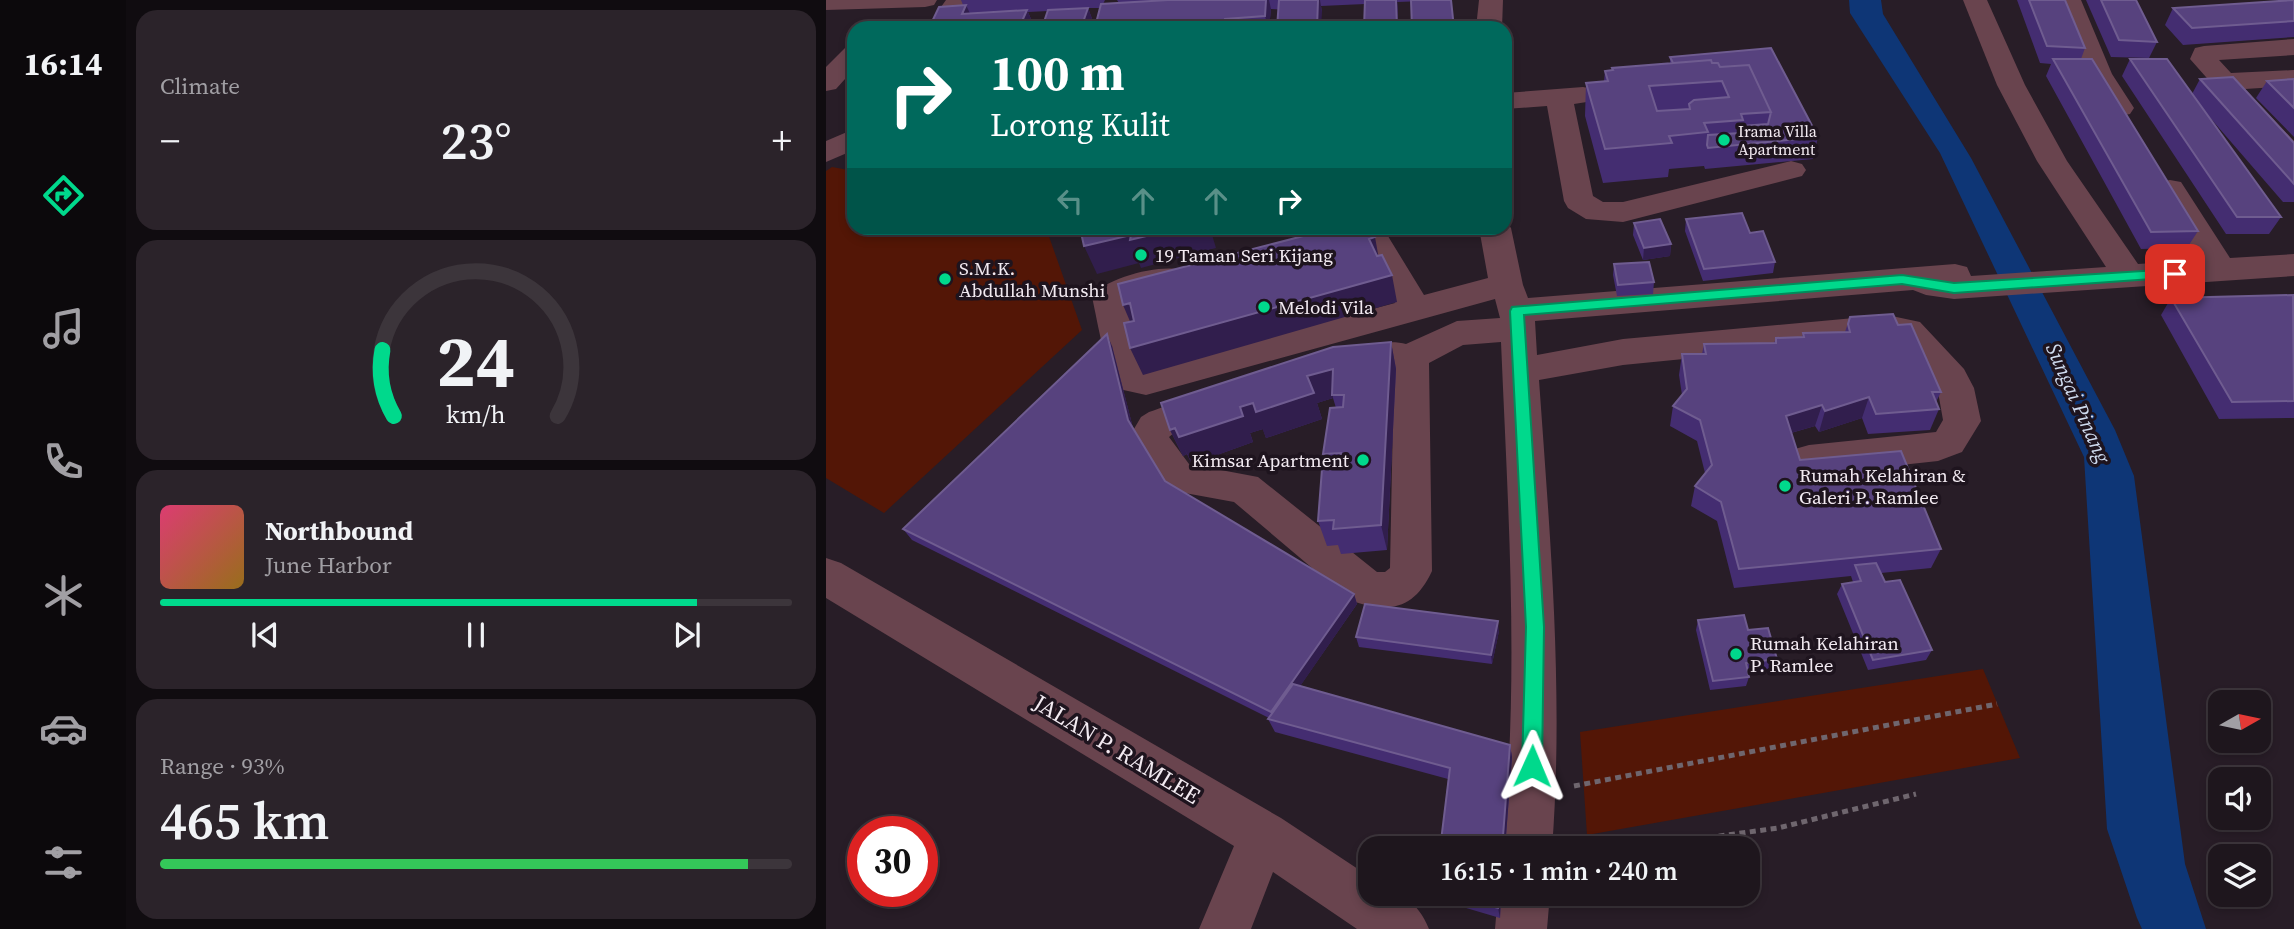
<!DOCTYPE html>
<meta charset="utf-8">
<style>
body{margin:0;font-family:"Source Serif 4",serif;background:#2b232a;color:#f1f3f6;height:100vh;display:flex;flex-direction:column;font-size:26px;white-space:nowrap}
*{box-sizing:border-box;margin:0}
p{font-size:23px;color:#a19fa4}
.icon{flex:none;width:38px;height:38px;fill:none;stroke:currentColor;stroke-width:2;stroke-linecap:round;stroke-linejoin:round}
.map{position:relative;flex:1;overflow:hidden}
.side{display:flex;flex-direction:column;gap:10px;padding:10px;background:#100c10;width:700px}
.side>*{flex:none}
.banner{position:absolute;left:21px;top:21px;width:665px;height:214px;border-radius:21px;box-shadow:0 4px 10px #0003,0 0 0 2px #3c353b;background:#00695c;color:#fff;overflow:hidden}
.needle{width:46px;rotate:81deg}
.controls{position:absolute;left:1382px;top:690px;display:grid;gap:14px}
.controls a{display:grid;place-items:center;width:63px;height:63px;border-radius:14px;background:#1e161d;box-shadow:0 4px 10px #0003,0 0 0 2px #3c353b;font-size:35px}
.speed{position:absolute;left:21px;top:816px;display:flex;gap:14px;font-size:35px;font-weight:700;text-align:center}
.speed>*{display:grid;place-content:center;width:91px;height:91px;border-radius:50%;background:#1e161d;box-shadow:0 4px 10px #0003,0 0 0 2px #3c353b;line-height:1}
.speed .limit{border:10px solid #d22;background:#fff;color:#111}
.pin{position:absolute;display:grid;place-items:center;width:60px;height:60px;color:#fff;margin:-30px;border-radius:14px;box-shadow:0 4px 10px #0006}
.me{position:absolute;width:77px;margin:-38px;rotate:1deg;stroke-linejoin:round;filter:drop-shadow(0 0 5px #0008)}
.turn{display:flex;align-items:center;gap:24px;height:147px;padding:0 28px;font-size:32px}
.turn .icon{width:91px;height:91px;stroke-width:2.5}
.turn b{display:block;font-size:49px;line-height:60px}
.lanes{display:flex;align-items:center;height:66px;padding:0 28px;background:#0003;justify-content:center;gap:35px;direction:ltr}
.lanes .off{opacity:.35}
.big{font-size:52px;font-weight:600;line-height:1.1}
.side .widget{flex:1;display:flex;flex-direction:column;justify-content:center;gap:10px;min-width:0;padding:0 24px;border-radius:21px;background:#2b232a}
.side .dial{align-items:center;gap:0}
.dial svg{height:182px;overflow:visible;fill:none;stroke:#3c353b;stroke-width:7;stroke-linecap:round;text-anchor:middle}
.dial text{fill:#f1f3f6;stroke:none}
.song{display:flex;align-items:center;gap:21px}
.cover{width:84px;height:84px;border-radius:10px;background:linear-gradient(135deg,hsl(340 70% 55%),hsl(40 70% 35%))}
.played{height:7px;border-radius:4px;background:linear-gradient(90deg,#00d98c 85%,#3c353b 85%)}
.keys{display:flex;justify-content:space-around;direction:ltr}
.heat{display:flex;justify-content:space-between;align-items:center;font-size:38px;direction:ltr}
.charge{height:10px;border-radius:5px;background:linear-gradient(90deg,#34c759 93%,#3c353b 0)}
.trip{position:absolute;left:532px;top:836px;width:402px;height:70px;border-radius:21px;background:#1e161d;box-shadow:0 4px 10px #0003,0 0 0 2px #3c353b;font-weight:600;line-height:70px;text-align:center}
main{display:flex;flex:1;min-height:0}
.dock{display:flex;flex-direction:column;width:126px;justify-content:space-around;align-items:center;background:#0c090c;color:#a19fa4}
.dock .icon{width:49px;height:49px}
.dock .active{color:#00d98c}
.dock b{font-size:32px;color:#f1f3f6}
.map>svg:first-child{display:block}
.green{fill:#531606}
.water{fill:#0e3676}
.lines{fill:none;stroke-linecap:round;stroke-linejoin:round}
.path{stroke:#6f666e;stroke-width:5;stroke-dasharray:6 4.5;stroke-linecap:butt}
.minor{fill:#69444e;fill-rule:evenodd}
.wall{fill:#442d71}
.shaded-wall{fill:#311e4d}
.building{fill:#57427e;stroke:#6f5c90;stroke-width:2;fill-rule:evenodd}
.route{fill:#00d98c;stroke:#008d5b;stroke-width:2}
.poi-dot{fill:#00d98c;stroke:#1e141e;stroke-width:2.5}
.labels{text-anchor:middle;stroke-width:7;stroke-linejoin:round;paint-order:stroke}
.far-poi-label{font-size:16px;fill:#f2eaf1;stroke:#1e141e;text-anchor:start}
.poi-label{font-size:19px;fill:#f2eaf1;stroke:#1e141e;text-anchor:start}
.water-label{font-size:21px;font-style:italic;fill:#cfdbef;stroke:#1e141e}
.near-street-label{font-size:23px;fill:#f2eaf1;stroke:#1e141e}
</style>
<main>
<nav class="dock">
<b>16:14</b>
<svg class="icon active" aria-label="directions" viewBox="0 0 24 24"><path d="M12 3l9 9-9 9-9-9zM9 14v-3h6M13 9l2 2-2 2"/></svg>
<svg class="icon" aria-label="music" viewBox="0 0 24 24"><path d="M9 18V5l10-2v13"/><circle cx="6" cy="18" r="3"/><circle cx="16" cy="16" r="3"/></svg>
<svg class="icon" aria-label="phone" viewBox="0 0 24 24"><path d="M5 4h4l2 5-3 2q2 4 5 5l2-3 5 2v4C11 20 4 13 5 4z"/></svg>
<svg class="icon" aria-label="climate" viewBox="0 0 24 24"><path d="M12 3v18M4 7l16 10M4 17L20 7"/></svg>
<svg class="icon" aria-label="car" viewBox="0 0 24 24"><path d="M5 17H2v-5l4-1 3-4h7l3 4 3 1v5h-3M9 17h6M6 11h13"/><circle cx="7" cy="17" r="2"/><circle cx="17" cy="17" r="2"/></svg>
<svg class="icon" aria-label="filters" viewBox="0 0 24 24"><path d="M4 7h16M4 17h16"/><circle cx="9" cy="7" r="2"/><circle cx="15" cy="17" r="2"/></svg>
</nav>
<section class="side">
<div class="widget"><p>Climate</p>
<div class="heat"><a>−</a><b class="big">23°</b><a>+</a></div>
</div>
<div class="widget dial"><svg viewBox="0 0 100 80">
<path d="M14 69A42 42 0 1 1 86 69"/>
<path d="M14 69A42 42 0 0 1 9 40" stroke="#00d98c"/>
<text x="50" y="56" font-size="32" font-weight="700">24</text>
<text x="50" y="72" font-size="11">km/h</text>
</svg></div>
<div class="widget">
<div class="song"><i class="cover"></i><div><b>Northbound</b><p>June Harbor</p></div></div>
<div class="played"></div>
<div class="keys"><svg class="icon" aria-label="previous" viewBox="0 0 24 24"><path d="M18 5L8 12l10 7zM5 5v14"/></svg><svg class="icon" aria-label="pause" viewBox="0 0 24 24"><path d="M8 5v14M16 5v14"/></svg><svg class="icon" aria-label="next" viewBox="0 0 24 24"><path d="M6 5l10 7-10 7zM19 5v14"/></svg></div>
</div>
<div class="widget"><p>Range · 93%</p><b class="big">465 km</b><div class="charge"></div></div>
</section>
<div class="map">
<svg width="1468" height="929" viewBox="0 0 1468 929">
<rect width="100%" height="100%" fill="#281d27"/>
<path class="green" d="M6 167 28 171V228H220L256 330 58 513 0 478V171Z
M1157 669 1194 758 761 835 754 732Z"/>
<path class="water" d="M1023 0H1055L1057 14 1145 158 1289 430 1308 476 1359 864 1380 929H1316L1311 918 1281 829 1258 457 1114 153 1024 13Z"/>
<g class="lines">
<path class="path" d="M748 786 1171 704
M799 849 952 828 1090 794"/>
<path class="minor" d="M0 0H111L108 5 99 7 0 10Z
M120 0H144L126 28H100Z
M653 0H677L676 28H650Z
M1137 0H1161L1199 85 1241 161 1312 264 1372 260 1329 189 1333 182 1344 180 1355 182 1404 258 1468 254V276L1128 299 1100 295 1087 290 709 321 711 355 797 339 1061 315 1094 322 1138 369 1148 388 1155 421 1136 452 1112 461 983 475 969 471 964 460 969 449 983 445 1110 432 1117 420 1111 386 1071 341 1061 339 797 365 713 380C724 537 738 692 726 849H676C694 680 682 511 675 342L637 345 603 363 606 571C588 610 562 614 524 600L408 502 337 489 312 450 305 434 315 417 323 412C373 395 536 331 580 344L631 321 674 318 669 299 320 395 293 389C277 361 273 328 266 297 278 278 334 264 355 270L359 278 355 286 301 302 320 369 569 303 534 242 500 249 489 246 484 239 489 232 505 228H557L598 295 662 278 653 228H679V221L685 228 697 285 702 298 1129 264 1141 267 1145 276 1280 267 1211 161 1171 85ZM568 367 564 568 559 572H551L432 477 363 464 343 437 349 432 524 373Z
M1231 0H1255L1286 74 1308 108 1304 114 1294 116 1284 114C1260 79 1246 40 1231 0Z
M1468 39V55L1393 60 1405 73 1468 70V86L1419 89 1468 141V168L1458 165 1364 59 1369 48 1378 46Z
M28 46V69L10 89 0 91V67L19 48Z
M757 87 767 89 771 95 767 101 748 104 767 196 777 202H797L965 161 976 164 980 170 976 176 797 222 760 219 742 208 738 201 721 106 679 109V93Z
M28 129V150L0 162V141Z
M0 558 15 563 455 818 544 877V894C575 894 591 899 603 929H531L447 872 425 929H373L408 846 0 598Z
M672 894H724L721 929H669Z"/>
</g>
<path class="wall" d="M135 0H279L277 4 293 3 291 0H625L571 2 572 28H538L539 4 495 6 496 12 445 9 443 28H269L274 8H262L268 24 267 28H216L222 11 202 12 208 26 207 28H103L137 5Z
M1191 0H1239L1259 48 1255 59 1372 231 1361 248 1315 249 1220 76 1225 64 1214 63Z
M1260 0H1310L1331 42 1323 58 1285 57Z
M1468 0V37L1357 45 1339 25 1347 8Z
M945 48 992 137 987 159 879 169 878 166 843 169 842 177 777 183 759 116 760 83 778 81 779 71 786 70V68L844 63V57Z
M1304 59 1366 94 1374 79 1468 143V202H1457L1380 113 1455 217 1443 234H1400L1296 76Z
M1468 79V137L1430 98 1441 81Z
M860 219 924 233 949 262 947 273 877 281 859 231Z
M808 223 845 244 844 256 817 260 807 235Z
M788 264 828 282 827 294 791 296 787 275Z
M1468 296V418L1393 419 1335 315 1345 298Z
M1024 317 1072 325 1115 392 1110 402 1113 409 1104 430 1042 434 1036 418 993 432 989 426 965 433 974 460 1115 549 1105 568 1055 573 1059 582 1106 650 1100 660 1042 670 1011 594 1016 584 1027 582 1025 576 908 588 891 521 865 506 869 486 879 473 871 441 844 426 847 406 856 395 853 375 856 354H876L878 344 948 343 950 338 976 337 977 333 1019 332Z
M565 342 570 369 561 550 515 554 512 545 501 546 492 521 502 469 497 454 510 408 507 398 491 403 496 419 440 438 437 429 424 433 427 442 366 464 361 454 357 456 344 430Z
M286 346 307 428 339 481 528 594 531 604 474 686 684 745 686 757 679 849H614L622 779 449 732 442 719 443 718 86 540 77 529Z
M872 620 922 630 951 659 948 668 922 672 923 677 920 686 884 690 870 630Z
M673 631 666 664 533 647 530 637Z
M611 894H675L674 918 613 900Z"/>
<path class="shaded-wall" d="M440 0H443L445 9 443 28H442L439 16Z
M492 0H494L496 12 495 28H491Z
M570 0H571L572 7V28H571Z
M140 5 148 22 136 14Z
M262 8 268 24 267 28H255Z
M201 10 208 26 207 28H193Z
M354 228H384L390 248 315 268 313 263 271 274 258 246 305 235Z
M549 237 554 265 543 239Z
M845 244 844 256 817 260 818 248Z
M566 275 571 302 317 375 304 348Z
M304 303 316 331 309 333 297 305Z
M281 334 286 346 308 432 302 420Z
M565 342 570 369 561 550 555 525Z
M507 369V398L491 403 496 419 440 438 430 412 481 376Z
M1043 397 1036 418 993 432 999 411Z
M427 403 437 429 424 433 427 442 366 464 353 437 414 407Z
M996 405 989 426 954 436 960 416Z
M349 428 361 454 357 456 344 430Z
M528 594 531 604 450 721 445 712Z
M672 621 673 631 666 664 665 655Z
M684 745 686 757 679 849H676Z
M673 894H675L674 918 672 908Z"/>
<path class="building" d="M342 0H440L439 16 399 19 398 28H380L382 20 269 27 275 4Z
M453 0H492L491 28H451Z
M539 0H570L571 28H538Z
M585 0H625L628 28H586Z
M1203 0H1239L1259 48 1221 46Z
M1275 0H1310L1331 42 1293 40Z
M1468 0V21L1366 28 1347 8Z
M140 5 136 14 201 10 193 28H103L113 7Z
M262 8 255 28H216L222 10Z
M945 48 992 137 882 148 881 145 882 135 915 133 916 126 942 124 945 112 923 65 894 67 892 63H886L885 60 847 63 844 57Z
M1227 59H1266L1372 231 1325 232Z
M1304 59H1341L1455 217H1411Z
M885 60 886 63H892L894 67 923 65 945 112 915 114 917 120 878 123 882 132 843 136 846 143 779 149 760 83 782 81 779 71 787 70 786 68ZM896 81 903 97 868 100 863 104 864 109 831 111 823 86Z
M1407 77 1468 143V184L1374 79Z
M1468 79V108L1441 81Z
M916 213 924 233 937 231 949 262 878 269 860 219Z
M834 219 845 244 818 248 808 223Z
M254 228H354L304 240 305 235 258 246Z
M508 228H545L549 237 543 239 551 256 556 255 566 275 304 348 298 323 308 321 304 303 297 305 292 284Z
M823 262 828 282 792 285 788 264Z
M1467 295 1468 401 1406 402 1345 298Z
M1067 314 1072 325 1085 324 1115 392H1106L1113 409 1050 414 1043 397 999 411 996 405 960 416 974 460 1075 451 1115 549 913 569 895 502 869 486 886 465 874 420 847 406 861 389 856 354H880L878 344 950 343V338L978 337 977 333 1024 332 1022 324 1024 317Z
M281 334 302 420 339 481 528 594 445 712 77 529Z
M565 342 555 525 507 529 508 520 492 521 496 469H513L515 453 497 454 504 408 517 407 518 395H506L507 369 481 376 488 393 430 412 427 403 414 407 417 416 353 437 349 428 344 430 335 403 507 347Z
M1050 563 1059 582 1074 580 1106 650 1047 660 1016 584 1035 581 1029 565Z
M539 604 672 621 665 655 530 637Z
M918 615 922 630 942 628 951 659 920 663 923 677 887 681 872 620Z
M467 684 684 745 676 849H614L624 768 442 719Z
M624 894H673L672 908Z"/>
<path class="route" d="M1349 269 1356 274 1354 277 1128 293 1076 284 698 315 718 627 716 766 713 773 706 776 699 773 696 766 700 627 684 311 686 307 1076 275 1128 283Z"/>
<g class="poi-dot">
<circle cx="898" cy="140" r="7"/>
<circle cx="315" cy="255" r="7"/>
<circle cx="119" cy="279" r="7"/>
<circle cx="438" cy="307" r="7"/>
<circle cx="537" cy="460" r="7"/>
<circle cx="959" cy="486" r="7"/>
<circle cx="910" cy="654" r="7"/>
</g>
<g class="labels">
<g class="far-poi-label">
<text x="912" y="137">Irama Villa<tspan x="912" dy="18">Apartment</tspan></text>
</g>
<g class="poi-label">
<text x="329" y="262">19 Taman Seri Kijang</text>
<text x="133" y="275">S.M.K.<tspan x="133" dy="22">Abdullah Munshi</tspan></text>
<text x="452" y="314">Melodi Vila</text>
<text x="523" y="467" text-anchor="end">Kimsar Apartment</text>
<text x="973" y="482">Rumah Kelahiran &amp;<tspan x="973" dy="22">Galeri P. Ramlee</tspan></text>
<text x="924" y="650">Rumah Kelahiran<tspan x="924" dy="22">P. Ramlee</tspan></text>
</g>
<g class="water-label">
<text transform="translate(1252 403) rotate(66)" y="7">Sungai Pinang</text>
</g>
<g class="near-street-label">
<text transform="translate(291 749) rotate(31)" y="8">JALAN P. RAMLEE</text>
</g>
</g>
</svg>
<div class="controls">
<a><svg class="needle" viewBox="-14 -14 28 28"><path d="M0-13l5 13h-10z" fill="#e53935"/><path d="M0 13l5-13h-10z" fill="#a19fa4"/></svg></a>
<a><svg class="icon" aria-label="sound" viewBox="0 0 24 24"><path d="M4 9h4l5-4v14l-5-4H4zM17 9q2 3 0 6"/></svg></a>
<a><svg class="icon" aria-label="layers" viewBox="0 0 24 24"><path d="M12 4l9 5-9 5-9-5zM3 14l9 5 9-5"/></svg></a>
</div>
<div class="speed"><div class="limit">30</div></div>
<div class="pin" style="left:1349px;top:274px;background:#d93025"><svg class="icon" aria-label="arrive" viewBox="0 0 24 24"><path d="M6 21V4h12l-3 4 3 4H6"/></svg></div>
<svg class="me" style="left:706px;top:766px" viewBox="-20 -20 40 40"><path d="M0-17L14 15 0 8-14 15z" fill="#00d98c" stroke="#fff" stroke-width="4"/></svg>
<div class="trip">16:15 · 1 min · 240 m</div>
<div class="banner">
<div class="turn"><svg class="icon" aria-label="right" viewBox="0 0 24 24"><path d="M7 20v-9h11M14 6l5 5-5 5"/></svg><div><b>100 m</b>Lorong Kulit</div></div>
<div class="lanes"><svg class="icon off" aria-label="left" viewBox="0 0 24 24"><path d="M17 20v-9H6M10 6l-5 5 5 5"/></svg><svg class="icon off" aria-label="ahead" viewBox="0 0 24 24"><path d="M12 20V5M6 11l6-6 6 6"/></svg><svg class="icon off" aria-label="ahead" viewBox="0 0 24 24"><path d="M12 20V5M6 11l6-6 6 6"/></svg><svg class="icon" aria-label="right" viewBox="0 0 24 24"><path d="M7 20v-9h11M14 6l5 5-5 5"/></svg></div>
</div>
</div>
</main>
